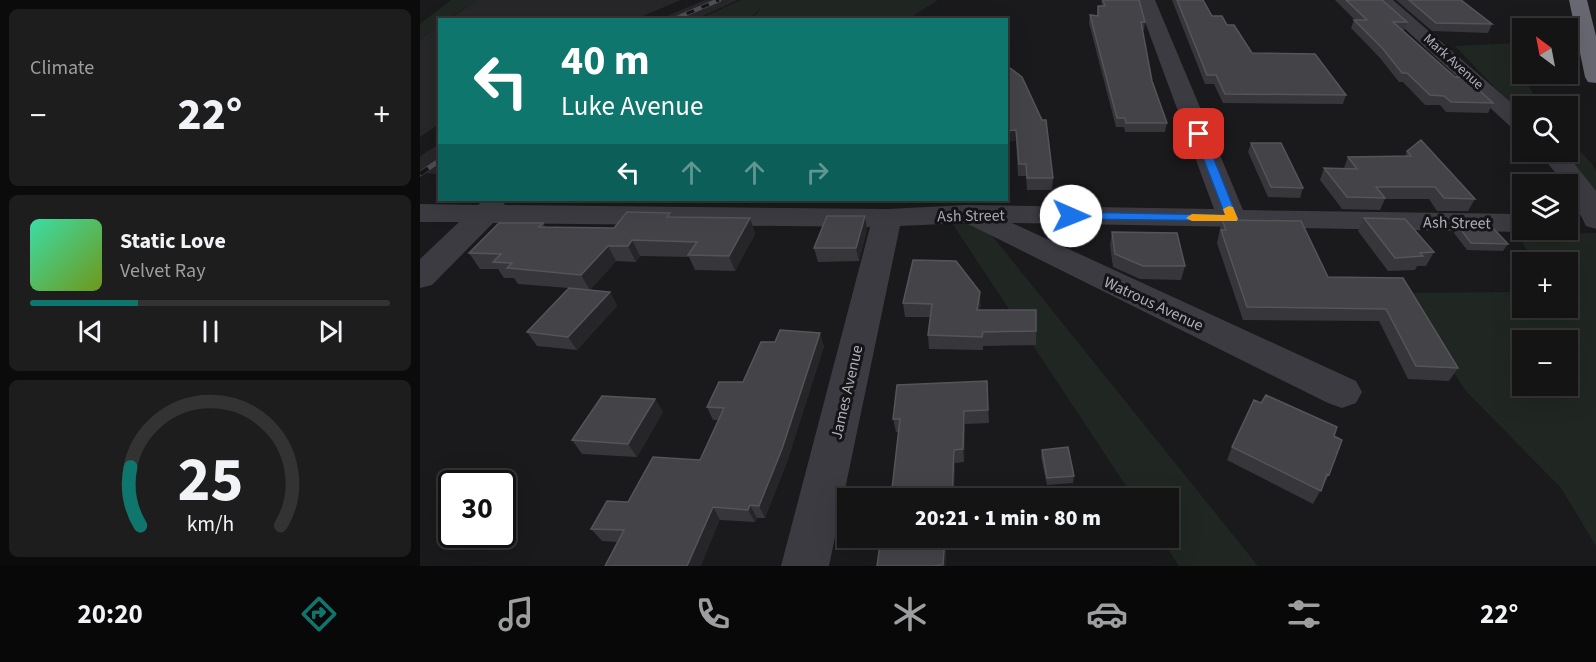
<!DOCTYPE html>
<meta charset="utf-8">
<style>
body{margin:0;font-family:"Source Sans 3",sans-serif;background:#1d1d1e;color:#f1f3f6;height:100vh;display:flex;flex-direction:column;font-size:22px;white-space:nowrap}
*{box-sizing:border-box;margin:0}
p{font-size:20px;color:#9d9ea0}
.icon{flex:none;width:33px;height:33px;fill:none;stroke:currentColor;stroke-width:2;stroke-linecap:round;stroke-linejoin:round}
.map{position:relative;flex:1;overflow:hidden}
.sheet{display:flex;flex-direction:column;gap:9px;padding:9px;background:#0b0b0c;width:420px}
.sheet>*{flex:none}
.hud{position:absolute;left:18px;top:18px;width:570px;height:183px;border-radius:0px;box-shadow:0 6px 24px #0002,0 0 0 2px #333334;background:#0f766e;color:#fff;overflow:hidden}
.needle{width:39px;rotate:328deg}
.controls{position:absolute;left:1092px;top:18px;display:grid;gap:12px}
.controls a{display:grid;place-items:center;width:66px;height:66px;border-radius:0px;background:#141415;box-shadow:0 6px 24px #0002,0 0 0 2px #333334;font-size:30px}
.speed{position:absolute;left:18px;top:470px;display:flex;gap:12px;font-size:30px;font-weight:700;text-align:center}
.speed>*{display:grid;place-content:center;width:78px;height:78px;border-radius:50%;background:#141415;box-shadow:0 6px 24px #0002,0 0 0 2px #333334;line-height:1}
.speed .limit{border:3px solid #111;border-radius:9px;background:#fff;color:#111}
.pin{position:absolute;display:grid;place-items:center;width:51px;height:51px;color:#fff;margin:-26px;border-radius:12px;box-shadow:0 3px 9px #0006}
.me{position:absolute;width:66px;margin:-33px;rotate:91deg;stroke-linejoin:round;filter:drop-shadow(0 0 4px #0008)}
.turn{display:flex;align-items:center;gap:21px;height:126px;padding:0 24px;font-size:27px}
.turn .icon{width:78px;height:78px;stroke-width:2.5}
.turn b{display:block;font-size:42px;line-height:51px}
.lanes{display:flex;align-items:center;height:57px;padding:0 24px;background:#0003;justify-content:center;gap:30px;direction:ltr}
.lanes .off{opacity:.35}
.big{font-size:45px;font-weight:800;line-height:1.1}
.sheet .card{flex:1;display:flex;flex-direction:column;justify-content:center;gap:9px;min-width:0;padding:0 21px;border-radius:9px;background:#1d1d1e}
.sheet .dial{align-items:center;gap:0}
.dial svg{height:156px;overflow:visible;fill:none;stroke:#333334;stroke-width:7;stroke-linecap:round;text-anchor:middle}
.dial text{fill:#f1f3f6;stroke:none}
.song{display:flex;align-items:center;gap:18px}
.cover{width:72px;height:72px;border-radius:9px;background:linear-gradient(135deg,hsl(160 70% 55%),hsl(80 70% 35%))}
.played{height:6px;border-radius:3px;background:linear-gradient(90deg,#0f766e 30%,#333334 30%)}
.keys{display:flex;justify-content:space-around;direction:ltr}
.heat{display:flex;justify-content:space-between;align-items:center;font-size:33px;direction:ltr}
.trip{position:absolute;left:417px;top:488px;width:342px;height:60px;border-radius:0px;background:#141415;box-shadow:0 6px 24px #0002,0 0 0 2px #333334;font-weight:800;line-height:60px;text-align:center}
.tab-bar{display:flex;height:96px;justify-content:space-around;align-items:center;background:#080808;color:#9d9ea0}
.tab-bar .icon{width:42px;height:42px}
.tab-bar .on{color:#0f766e}
.tab-bar b{font-size:27px;color:#f1f3f6}
main{display:flex;flex:1;min-height:0}
.map>svg:first-child{display:block}
.built{fill:#272629}
.green{fill:#202722;fill-rule:evenodd}
.lines{fill:none;stroke-linecap:round;stroke-linejoin:round}
.minor{fill:#3b3b41;fill-rule:evenodd}
.highway{fill:#676872;fill-rule:evenodd}
.rail-far1-casing{stroke:#4e4e56;stroke-width:4.5}
.rail-casing{stroke:#4e4e56;stroke-width:5}
.rail-far1{stroke:#151517;stroke-width:3;stroke-dasharray:8;stroke-linecap:butt}
.rail{stroke:#151517;stroke-width:4;stroke-dasharray:10;stroke-linecap:butt}
.wall{fill:#37363a}
.shaded-wall{fill:#262528}
.building{fill:#444348;stroke:#54545a;stroke-width:1.5}
.route{fill:#1a73e8;stroke:#114b97;stroke-width:1.5}
.slow{fill:#f59e0b}
.labels{text-anchor:middle;stroke-width:6;stroke-linejoin:round;paint-order:stroke}
.far-street-label{font-size:14px;fill:#adaebb;stroke:#151517}
.street-label{font-size:16px;fill:#adaebb;stroke:#151517}
</style>
<main>
<section class="sheet">
<div class="card"><p>Climate</p>
<div class="heat"><a>−</a><b class="big">22°</b><a>+</a></div>
</div>
<div class="card">
<div class="song"><i class="cover"></i><div><b>Static Love</b><p>Velvet Ray</p></div></div>
<div class="played"></div>
<div class="keys"><svg class="icon" aria-label="previous" viewBox="0 0 24 24"><path d="M18 5L8 12l10 7zM5 5v14"/></svg><svg class="icon" aria-label="pause" viewBox="0 0 24 24"><path d="M8 5v14M16 5v14"/></svg><svg class="icon" aria-label="next" viewBox="0 0 24 24"><path d="M6 5l10 7-10 7zM19 5v14"/></svg></div>
</div>
<div class="card dial"><svg viewBox="0 0 100 80">
<path d="M14 69A42 42 0 1 1 86 69"/>
<path d="M14 69A42 42 0 0 1 9 39" stroke="#0f766e"/>
<text x="50" y="56" font-size="32" font-weight="700">25</text>
<text x="50" y="72" font-size="11">km/h</text>
</svg></div>
</section>
<div class="map">
<svg width="1176" height="566" viewBox="0 0 1176 566">
<rect width="100%" height="100%" fill="#1a1a1c"/>
<path class="built" d="M57 0H261L216 19 28 20Z
M285 0H318L276 19H240Z
M19 26V124L0 137V39Z
M19 144V174L0 173V156Z"/>
<path class="green" d="M31 0H57L28 19 20 20 19 26 0 39V24Z
M321 0H518L488 19H421L418 16 331 19 343 6 329 19H279Z
M1102 43C1103 76 1102 79 1122 106H1102V116L1035 46Z
M1148 138 1172 164 1176 171V199L1137 152H1148Z
M532 223 559 225 573 237 838 566H759L740 537H748V498H714Z
M1176 233V546L1141 488 1046 391 982 293 1102 292V308H1148V262H1114L1098 235ZM1102 340H1148V386H1102Z"/>
<g class="lines">
<path class="minor" d="M717 0H735L823 210 1102 214V230H1112L1102 232 592 223 936 381 942 392 936 403 922 408 908 403 546 223 480 226 409 566H361L450 227 73 223 12 285 0 288V259L39 222H0V204L58 205C65 198 73 199 82 201L85 205 467 209 546 205 794 209Z
M954 0H973L1102 112V131L1093 129Z
M1119 152H1145L1176 191V229L1166 226 1148 190V184H1144Z"/>
<path class="highway" d="M1149 0H1167L1176 36V83L1168 82 1165 77Z"/>
<g class="rail-far1-casing">
<path id="rail-far1" d="M252 20 299 0"/>
</g>
<g class="rail-casing">
<path id="rail" d="M0 174 20 160"/>
</g>
<use href="#rail-far1" class="rail-far1"/>
<use href="#rail" class="rail"/>
</g>
<path class="wall" d="M681 0H719L725 22 724 30H722L732 81 747 123 745 132H705L704 127H696L669 23 670 15H677L678 6H682Z
M752 0H783L792 16 807 25 832 53 926 95 923 104 803 103 794 84H785Z
M915 0H962L987 22 984 30H983L1035 77 1073 103 1068 113 1026 112 1020 105H1005L983 82H979L960 58 931 28 934 20H935Z
M976 0H1041L1072 24 1068 33 1012 31Z
M586 65 633 178 632 190H607L606 176H598L596 141Z
M831 143 883 188 880 198 848 197 828 152Z
M987 151 1055 199 1048 211H1017L1009 199H965L960 210 922 209 900 180 904 168H924L928 157 985 156Z
M252 217 330 218 335 234 315 271 275 270 269 257 220 256 216 262 196 261 170 290 190 292 197 306 157 350 117 346 107 332 149 288 98 284 94 278H84L78 269H60L49 253 123 223 126 228H194Z
M944 218 1014 252 1006 266H997L995 270 968 271 938 231Z
M802 220 908 277 983 278 1038 368 1029 381 988 379 959 321 823 320 797 243Z
M1038 226 1088 244 1083 251 1047 250 1034 233Z
M447 229 439 261 398 262 394 248Z
M692 232 765 266 761 280 720 279 693 267 690 245Z
M560 292V310L616 331V345L563 346V350L509 349 508 335 510 317H485L483 303Z
M404 346 367 462 345 518H337L335 522 300 520 198 542 182 541 171 529 208 502 280 460 298 420H293L287 407 323 382Z
M567 381 569 423 545 424 544 462 535 463 534 498H471L478 432H476L473 419Z
M235 399 243 412 217 457 162 454 152 440Z
M914 436 909 475 893 504 807 460 812 447Z
M622 450 654 476 653 483 627 485 621 457Z"/>
<path class="shaded-wall" d="M596 130V141L586 142V131Z
M445 216 447 229 439 261 436 248Z
M330 218 335 234 315 271 309 256Z
M212 240 220 256 216 262 208 246Z
M188 246 196 261 170 290 161 275Z
M190 292 197 306 157 350 148 337Z
M560 292 561 305 558 324 557 310Z
M400 333 404 346 367 462 345 518 339 506Z
M235 399 243 412 217 457 208 444Z
M544 411 545 424 544 462 543 449Z
M534 450 535 463 534 498H532Z
M330 505 337 518 335 522 328 510Z
M293 507 300 520 281 566H267Z
M525 537H527L526 566H523Z"/>
<path class="building" d="M683 0H719L725 22H721L732 81 747 123H706L705 118H697L670 15 678 16V6H685Z
M757 0H783L792 16H802L807 25H814L832 53 895 54 926 95 805 94 796 75H787Z
M926 0H962L987 22H973L1035 77H1045L1073 103 1031 102 1024 96 1010 95 987 73H982L963 49 934 20H947Z
M989 0H1041L1072 24 1016 23Z
M586 65 602 77 622 120H626L633 178H607L606 164H599L596 130 586 131Z
M1001 140 1055 199 1024 198 1015 187H956L965 198 927 197 904 168 937 169 928 157 991 156 987 151Z
M831 143H861L883 188 851 187Z
M207 212 250 213 247 217 330 218 309 256 268 255 277 242 212 240 208 246H188L161 275 87 268 92 263 73 262 81 254 49 253 79 223H123L119 227 194 228Z
M407 216H445L436 248H394Z
M944 218 985 219 1014 252 1000 253 1003 256 975 258Z
M802 220 881 221 908 277 983 278 1038 368 996 366 966 309 827 307 801 230H806Z
M1038 226 1072 227 1088 244 1051 243Z
M692 232 757 233 765 266H723L695 254Z
M493 260 536 261 560 292 557 310H616V331L563 332 562 337 508 335 512 304 483 303Z
M149 288 190 292 148 337 107 332Z
M360 330 400 333 362 449 339 506 330 505 328 510 293 507 267 566H185L204 530 171 529 187 501 208 502 233 457 280 460 304 408 287 407 299 382H323L341 342H355Z
M567 381 568 410 544 411 543 449 534 450 532 498H471L480 419H473L477 385Z
M846 395 917 427 914 436 922 440 909 475 907 474 901 491 812 447 834 400 841 403Z
M182 396 235 399 208 444 152 440Z
M648 447 654 476 627 478 622 450Z
M461 537H525L523 565 510 566H457Z"/>
<path class="route" d="M775 131 784 134 818 219 817 221 651 219 645 216 651 212 805 215 774 134Z"/>
<path class="slow" d="M809 206 813 207 818 219 817 221H772L766 218 772 214 805 215 803 209Z"/>
<g class="labels">
<g class="far-street-label">
<text transform="translate(1034 61) rotate(42)" y="5">Mark Avenue</text>
</g>
<g class="street-label">
<text transform="translate(551 215) rotate(-1)" y="6">Ash Street</text>
<text transform="translate(1037 222) rotate(1)" y="6">Ash Street</text>
<text transform="translate(734 303) rotate(25)" y="6">Watrous Avenue</text>
<text transform="translate(426 392) rotate(-77)" y="6">James Avenue</text>
</g>
</g>
</svg>
<div class="controls">
<a><svg class="needle" viewBox="-14 -14 28 28"><path d="M0-13l5 13h-10z" fill="#e53935"/><path d="M0 13l5-13h-10z" fill="#9d9ea0"/></svg></a>
<a><svg class="icon" aria-label="search" viewBox="0 0 24 24"><circle cx="10" cy="10" r="6"/><path d="M15 15l6 6"/></svg></a>
<a><svg class="icon" aria-label="layers" viewBox="0 0 24 24"><path d="M12 4l9 5-9 5-9-5zM3 14l9 5 9-5"/></svg></a>
<a>+</a>
<a>−</a>
</div>
<div class="speed"><div class="limit">30</div></div>
<div class="pin" style="left:779px;top:134px;background:#d93025"><svg class="icon" aria-label="arrive" viewBox="0 0 24 24"><path d="M6 21V4h12l-3 4 3 4H6"/></svg></div>
<svg class="me" style="left:651px;top:216px" viewBox="-20 -20 40 40"><circle r="19" fill="#fff"/><path d="M0-13L10 11 0 6-10 11z" fill="#1a73e8"/></svg>
<div class="trip">20:21 · 1 min · 80 m</div>
<div class="hud">
<div class="turn"><svg class="icon" aria-label="left" viewBox="0 0 24 24"><path d="M17 20v-9H6M10 6l-5 5 5 5"/></svg><div><b>40 m</b>Luke Avenue</div></div>
<div class="lanes"><svg class="icon" aria-label="left" viewBox="0 0 24 24"><path d="M17 20v-9H6M10 6l-5 5 5 5"/></svg><svg class="icon off" aria-label="ahead" viewBox="0 0 24 24"><path d="M12 20V5M6 11l6-6 6 6"/></svg><svg class="icon off" aria-label="ahead" viewBox="0 0 24 24"><path d="M12 20V5M6 11l6-6 6 6"/></svg><svg class="icon off" aria-label="right" viewBox="0 0 24 24"><path d="M7 20v-9h11M14 6l5 5-5 5"/></svg></div>
</div>
</div>
</main>
<nav class="tab-bar">
<b>20:20</b>
<svg class="icon on" aria-label="directions" viewBox="0 0 24 24"><path d="M12 3l9 9-9 9-9-9zM9 14v-3h6M13 9l2 2-2 2"/></svg>
<svg class="icon" aria-label="music" viewBox="0 0 24 24"><path d="M9 18V5l10-2v13"/><circle cx="6" cy="18" r="3"/><circle cx="16" cy="16" r="3"/></svg>
<svg class="icon" aria-label="phone" viewBox="0 0 24 24"><path d="M5 4h4l2 5-3 2q2 4 5 5l2-3 5 2v4C11 20 4 13 5 4z"/></svg>
<svg class="icon" aria-label="climate" viewBox="0 0 24 24"><path d="M12 3v18M4 7l16 10M4 17L20 7"/></svg>
<svg class="icon" aria-label="car" viewBox="0 0 24 24"><path d="M5 17H2v-5l4-1 3-4h7l3 4 3 1v5h-3M9 17h6M6 11h13"/><circle cx="7" cy="17" r="2"/><circle cx="17" cy="17" r="2"/></svg>
<svg class="icon" aria-label="filters" viewBox="0 0 24 24"><path d="M4 7h16M4 17h16"/><circle cx="9" cy="7" r="2"/><circle cx="15" cy="17" r="2"/></svg>
<b>22°</b>
</nav>
